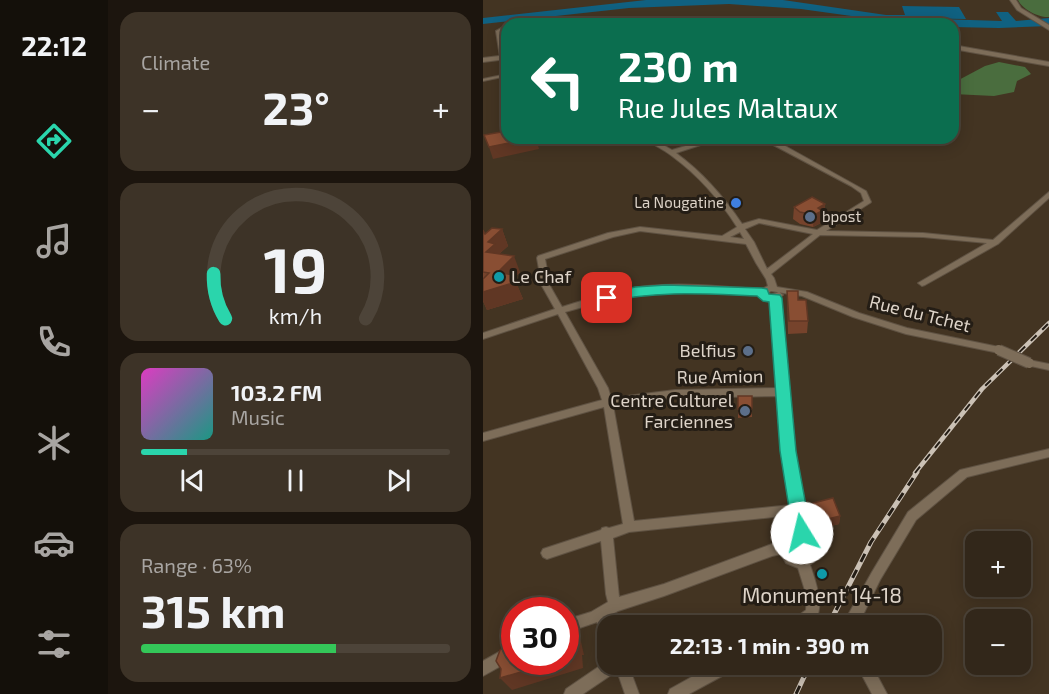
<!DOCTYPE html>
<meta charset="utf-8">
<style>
body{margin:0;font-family:"Exo 2",sans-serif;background:#3d3327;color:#f1f3f6;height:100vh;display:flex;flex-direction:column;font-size:22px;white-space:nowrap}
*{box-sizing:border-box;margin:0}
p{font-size:20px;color:#a8a5a2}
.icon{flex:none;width:33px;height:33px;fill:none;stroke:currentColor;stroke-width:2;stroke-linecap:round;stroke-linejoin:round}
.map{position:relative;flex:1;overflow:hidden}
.details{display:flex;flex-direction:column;gap:12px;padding:12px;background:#1c150e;width:375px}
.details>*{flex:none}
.top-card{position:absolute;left:18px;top:18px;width:458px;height:126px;border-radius:18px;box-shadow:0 3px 15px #0003,0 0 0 2px #4d4439;background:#0b6e4f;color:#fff;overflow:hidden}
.fabs{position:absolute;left:482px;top:531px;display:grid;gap:12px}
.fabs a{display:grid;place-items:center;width:66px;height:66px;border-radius:12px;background:#32271a;box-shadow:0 3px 15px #0003,0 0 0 2px #4d4439;font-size:30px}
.speed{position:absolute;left:18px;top:597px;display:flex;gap:12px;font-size:30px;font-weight:700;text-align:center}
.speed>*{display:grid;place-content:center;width:78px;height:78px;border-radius:50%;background:#32271a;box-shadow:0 3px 15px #0003,0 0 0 2px #4d4439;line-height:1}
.speed .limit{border:9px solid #d22;background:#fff;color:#111}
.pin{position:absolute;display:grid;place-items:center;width:51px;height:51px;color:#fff;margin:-26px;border-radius:12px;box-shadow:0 3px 9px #0006}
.me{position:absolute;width:66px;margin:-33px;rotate:351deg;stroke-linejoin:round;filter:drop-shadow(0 0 4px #0008)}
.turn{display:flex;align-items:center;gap:21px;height:126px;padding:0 18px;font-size:27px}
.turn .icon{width:78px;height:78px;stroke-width:2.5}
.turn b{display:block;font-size:42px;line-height:51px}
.big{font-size:45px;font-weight:700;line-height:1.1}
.details .widget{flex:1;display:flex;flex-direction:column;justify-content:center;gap:9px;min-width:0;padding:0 21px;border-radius:18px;background:#3d3327}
.details .dial{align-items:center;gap:0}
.dial svg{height:156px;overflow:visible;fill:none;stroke:#4d4439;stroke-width:7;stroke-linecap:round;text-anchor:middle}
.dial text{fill:#f1f3f6;stroke:none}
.song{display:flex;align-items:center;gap:18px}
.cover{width:72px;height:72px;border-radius:9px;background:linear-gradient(135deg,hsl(310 70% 55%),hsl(170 70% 35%))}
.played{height:6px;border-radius:3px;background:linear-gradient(90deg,#2ad5ac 15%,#4d4439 15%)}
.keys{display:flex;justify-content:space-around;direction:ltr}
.heat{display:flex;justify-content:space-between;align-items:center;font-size:33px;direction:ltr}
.charge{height:9px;border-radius:4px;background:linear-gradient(90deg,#34c759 63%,#4d4439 0)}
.trip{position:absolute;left:114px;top:615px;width:345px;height:60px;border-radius:18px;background:#32271a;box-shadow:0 3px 15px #0003,0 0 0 2px #4d4439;font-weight:700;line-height:60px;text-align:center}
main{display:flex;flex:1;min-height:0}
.menu{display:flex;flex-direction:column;width:108px;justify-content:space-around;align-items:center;background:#14100a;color:#a8a5a2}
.menu .icon{width:42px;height:42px}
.menu .on{color:#2ad5ac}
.menu b{font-size:27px;color:#f1f3f6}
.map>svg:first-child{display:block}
.green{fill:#4a6d3e}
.water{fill:#106181}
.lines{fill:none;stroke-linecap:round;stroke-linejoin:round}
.street-casing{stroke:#5f5243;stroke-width:2}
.secondary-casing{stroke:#5f5243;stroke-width:2}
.street{fill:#7d6d59;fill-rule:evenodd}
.secondary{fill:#7d6d59;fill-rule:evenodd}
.rail-far1-casing{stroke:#cbc1b5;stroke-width:4.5}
.rail-casing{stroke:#cbc1b5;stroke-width:5}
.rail-far1{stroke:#241d15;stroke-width:2;stroke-dasharray:8;stroke-linecap:butt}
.rail{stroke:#241d15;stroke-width:3;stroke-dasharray:9;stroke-linecap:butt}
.street-bridge-casing{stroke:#5f5243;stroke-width:12;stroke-linecap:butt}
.street-bridge{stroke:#7d6d59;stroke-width:10}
.wall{fill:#76432c}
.shaded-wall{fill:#603724}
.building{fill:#894e33;stroke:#603724;stroke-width:1.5}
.route{fill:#2ad5ac;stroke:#1b8a70;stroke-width:1.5}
.shop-dot{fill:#3f7fe0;stroke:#241d15;stroke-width:2}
.service-dot{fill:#5c6f8a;stroke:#241d15;stroke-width:2}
.culture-dot{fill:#0f9aa8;stroke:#241d15;stroke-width:2}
.labels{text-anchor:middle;stroke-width:6;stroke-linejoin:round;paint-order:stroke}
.far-poi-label{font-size:15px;fill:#ddd3c8;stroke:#241d15;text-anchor:end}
.poi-label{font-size:18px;fill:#ddd3c8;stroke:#241d15;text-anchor:end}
.street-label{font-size:18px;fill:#ddd3c8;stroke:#241d15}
.near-poi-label{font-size:21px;fill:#ddd3c8;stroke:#241d15}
</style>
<main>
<nav class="menu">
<b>22:12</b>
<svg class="icon on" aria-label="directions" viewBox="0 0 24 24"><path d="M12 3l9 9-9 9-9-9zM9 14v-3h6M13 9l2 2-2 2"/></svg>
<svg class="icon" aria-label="music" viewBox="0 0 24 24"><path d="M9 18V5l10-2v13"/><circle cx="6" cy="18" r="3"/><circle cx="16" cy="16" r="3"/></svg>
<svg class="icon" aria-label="phone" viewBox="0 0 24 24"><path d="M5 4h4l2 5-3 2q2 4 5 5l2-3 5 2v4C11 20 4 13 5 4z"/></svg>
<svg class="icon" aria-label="climate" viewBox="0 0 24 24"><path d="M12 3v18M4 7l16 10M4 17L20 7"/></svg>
<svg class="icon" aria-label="car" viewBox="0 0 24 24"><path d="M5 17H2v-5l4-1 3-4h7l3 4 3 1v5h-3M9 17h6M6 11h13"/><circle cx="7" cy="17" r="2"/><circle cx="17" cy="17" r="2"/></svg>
<svg class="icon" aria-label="filters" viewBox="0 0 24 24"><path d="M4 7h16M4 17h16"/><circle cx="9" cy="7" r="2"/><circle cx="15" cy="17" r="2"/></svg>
</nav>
<section class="details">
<div class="widget"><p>Climate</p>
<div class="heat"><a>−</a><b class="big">23°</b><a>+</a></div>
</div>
<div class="widget dial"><svg viewBox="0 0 100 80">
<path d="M14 69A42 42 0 1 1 86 69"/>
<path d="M14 69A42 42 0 0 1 8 46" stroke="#2ad5ac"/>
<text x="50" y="56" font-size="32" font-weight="700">19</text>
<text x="50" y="72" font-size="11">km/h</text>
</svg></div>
<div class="widget">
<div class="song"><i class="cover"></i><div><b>103.2 FM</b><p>Music</p></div></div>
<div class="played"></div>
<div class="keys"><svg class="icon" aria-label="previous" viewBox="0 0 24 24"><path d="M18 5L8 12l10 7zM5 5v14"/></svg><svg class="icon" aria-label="pause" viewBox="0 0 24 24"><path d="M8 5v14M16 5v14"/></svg><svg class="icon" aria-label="next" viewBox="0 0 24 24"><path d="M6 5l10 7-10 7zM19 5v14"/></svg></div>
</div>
<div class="widget"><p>Range · 63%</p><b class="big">315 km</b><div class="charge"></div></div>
</section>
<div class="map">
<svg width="566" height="694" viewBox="0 0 566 694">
<rect width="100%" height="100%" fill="#433422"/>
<path class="green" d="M535 0H566V17C556 18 539 9 535 0Z
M516 62 542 67 548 74 534 81 531 92 511 96 470 94V83L502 66Z"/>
<path class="water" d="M163 0H300L403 15H422L419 6 476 7 483 19 423 18 519 21 513 12H525L533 21 566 18V26L516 28 470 27V24H426L318 9 246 4 146 8 0 24V18Z"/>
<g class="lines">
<g class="street-casing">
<path id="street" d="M24 25V28L17 31 21 57 19 58 17 57 13 31Z
M24 74V76L0 81V79Z
M161 138H168L189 150 230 138H239L193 153C219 172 241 197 259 224L276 219 334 230 381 201 378 193 368 186 277 138H285L295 142 383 191 388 202 387 203 343 231 440 233 510 240 566 192V198L515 244 442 285 439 286 435 283 504 243 440 237 337 235 288 274 291 278 294 287 324 292 376 313 424 328 516 347 521 350 516 353 423 334 370 317 319 296 288 291 285 293 288 295 296 292 300 295 296 298 310 451 324 528C340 535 342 555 327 565 332 580 348 621 321 626 317 626 311 626 307 626L308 621 323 610 324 597 315 568 303 563 298 554 289 556 181 596 135 611 125 616 128 626H124V638L119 636 114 622 82 633V620L108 612 125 602 123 594 118 541 64 559 60 557 58 553 60 549 118 530 119 528 123 527 126 528 140 524 121 407 0 441V433L119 400 115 388 75 314 0 339V333L72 309 59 286 54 258 55 256 125 233 157 227 239 236 254 227C237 200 215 175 189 156 180 149 170 145 161 138ZM276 223 330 234 284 269 271 242 262 229ZM157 231 263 244 273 263 283 279 285 286 279 289C241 287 202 282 164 286 135 290 107 298 79 307L67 286 62 259 130 237ZM257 232 261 239 247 237ZM178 290H207L276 294 284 301H288L295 388 192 390 128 398 125 388 82 312 143 295ZM295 396 300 451 308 505 151 521 130 405 192 398ZM310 515 312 527 302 533 297 543 289 544 181 584 136 597 130 538 146 532ZM314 538H320L325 543V551L320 556H314L309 551V543Z
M546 360 566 364V370L543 365 541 363 543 361Z
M566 449V457L484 477 433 520 397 580 377 621V626H363L365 615 389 572 425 512 477 470Z
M32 643V658L0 676V661Z
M124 661V664H145L156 694H142L134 671 100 694H81L83 689Z
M232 664H254L252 669 206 694H185L187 689Z
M373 664H388L404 694H389Z"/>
</g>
<g class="secondary-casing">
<path id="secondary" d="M527 0H533L538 8 566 25V30L534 10Z
M470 45 566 62V66L470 49Z
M24 55V59L0 62V58Z"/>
</g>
<use href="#street" class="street"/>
<use href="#secondary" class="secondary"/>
<g class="rail-far1-casing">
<path id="rail-far1" d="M432 473 499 389 566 323"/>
</g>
<g class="rail-casing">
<path id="rail" d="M345 626 388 542 434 472
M313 694 327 664"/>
</g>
<use href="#rail-far1" class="rail-far1"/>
<use href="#rail" class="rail"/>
<g class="street-bridge-casing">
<path id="street-bridge" d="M516 350 546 363"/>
</g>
<use href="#street-bridge" class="street-bridge"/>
</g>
<path class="wall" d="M342 204 341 216 339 217 338 223 330 227 317 224 310 219 311 207Z
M19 229 25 246 16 254 37 272 31 278 40 299 4 310 0 301V230L2 234Z
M304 291 315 300 325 321 324 333 305 334Z
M269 396V417L255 418V409Z
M330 503 357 516 356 524 336 529 329 511Z"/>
<path class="shaded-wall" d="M51 138H53L56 149 10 159 6 147Z
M342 204 341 216 339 217 338 223 330 227 331 215 335 208Z
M19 229 25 246 16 254 3 252 5 242Z
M31 256 37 272 25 285 33 282 40 299 4 310 0 301V292L15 272Z
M357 516 356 524 336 529 337 521Z
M88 620 96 633 101 655H99L100 668 29 690 17 678 72 662H82Z"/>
<path class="building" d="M24 131V138H51L6 147 1 135Z
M329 197 342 204 335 208 339 211 331 215 317 212 311 207Z
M9 228 19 229 5 242 12 244 3 252 31 256 15 272 30 275 33 282 0 292V279L6 273 0 272V230L2 234Z
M304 291H315V300H323L325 321H306Z
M255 396H269V408L255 409Z
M350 498 357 516 337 521 330 503Z
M88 620 93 642 91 643V656L82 658V621Z
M32 638V662H72L17 678 18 669 13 661 17 650 23 646V640Z"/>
<path class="route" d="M183 285 279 288 284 289 286 294 297 295 299 298 313 451 328 533 325 539 319 541 312 539 310 533 297 451 286 302 280 301 274 296C223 294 174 290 124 302L117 298 119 295 152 287Z"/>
<circle class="shop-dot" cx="253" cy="203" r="6"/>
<g class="service-dot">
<circle cx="327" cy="217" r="6"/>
<circle cx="265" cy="351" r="6"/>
<circle cx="262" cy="411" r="6"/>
</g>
<g class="culture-dot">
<circle cx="16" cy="277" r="6"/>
<circle cx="339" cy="574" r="6"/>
</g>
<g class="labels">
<g class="far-poi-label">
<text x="241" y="208">La Nougatine</text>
<text x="339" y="222" text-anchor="start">bpost</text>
</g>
<g class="poi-label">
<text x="28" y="283" text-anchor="start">Le Chaf</text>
<text x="253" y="357">Belfius</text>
<text x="250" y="407">Centre Culturel<tspan x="250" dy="21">Farciennes</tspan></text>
</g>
<g class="street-label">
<text transform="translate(437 314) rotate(14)" y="6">Rue du Tchet</text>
<text transform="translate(237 377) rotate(-1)" y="6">Rue Amion</text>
</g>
<g class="near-poi-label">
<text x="339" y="603">Monument 14-18</text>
</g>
</g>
</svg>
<div class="fabs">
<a>+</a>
<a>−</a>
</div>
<div class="speed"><div class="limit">30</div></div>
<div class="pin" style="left:124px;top:298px;background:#d93025"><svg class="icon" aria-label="arrive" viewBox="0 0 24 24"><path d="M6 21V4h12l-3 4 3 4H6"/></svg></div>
<svg class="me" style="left:319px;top:533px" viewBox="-20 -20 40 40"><circle r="19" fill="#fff"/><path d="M0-13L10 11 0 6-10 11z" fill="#2ad5ac"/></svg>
<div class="trip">22:13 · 1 min · 390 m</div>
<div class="top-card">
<div class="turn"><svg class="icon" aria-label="left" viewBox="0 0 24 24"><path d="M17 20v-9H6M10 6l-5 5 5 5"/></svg><div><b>230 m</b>Rue Jules Maltaux</div></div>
</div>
</div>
</main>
